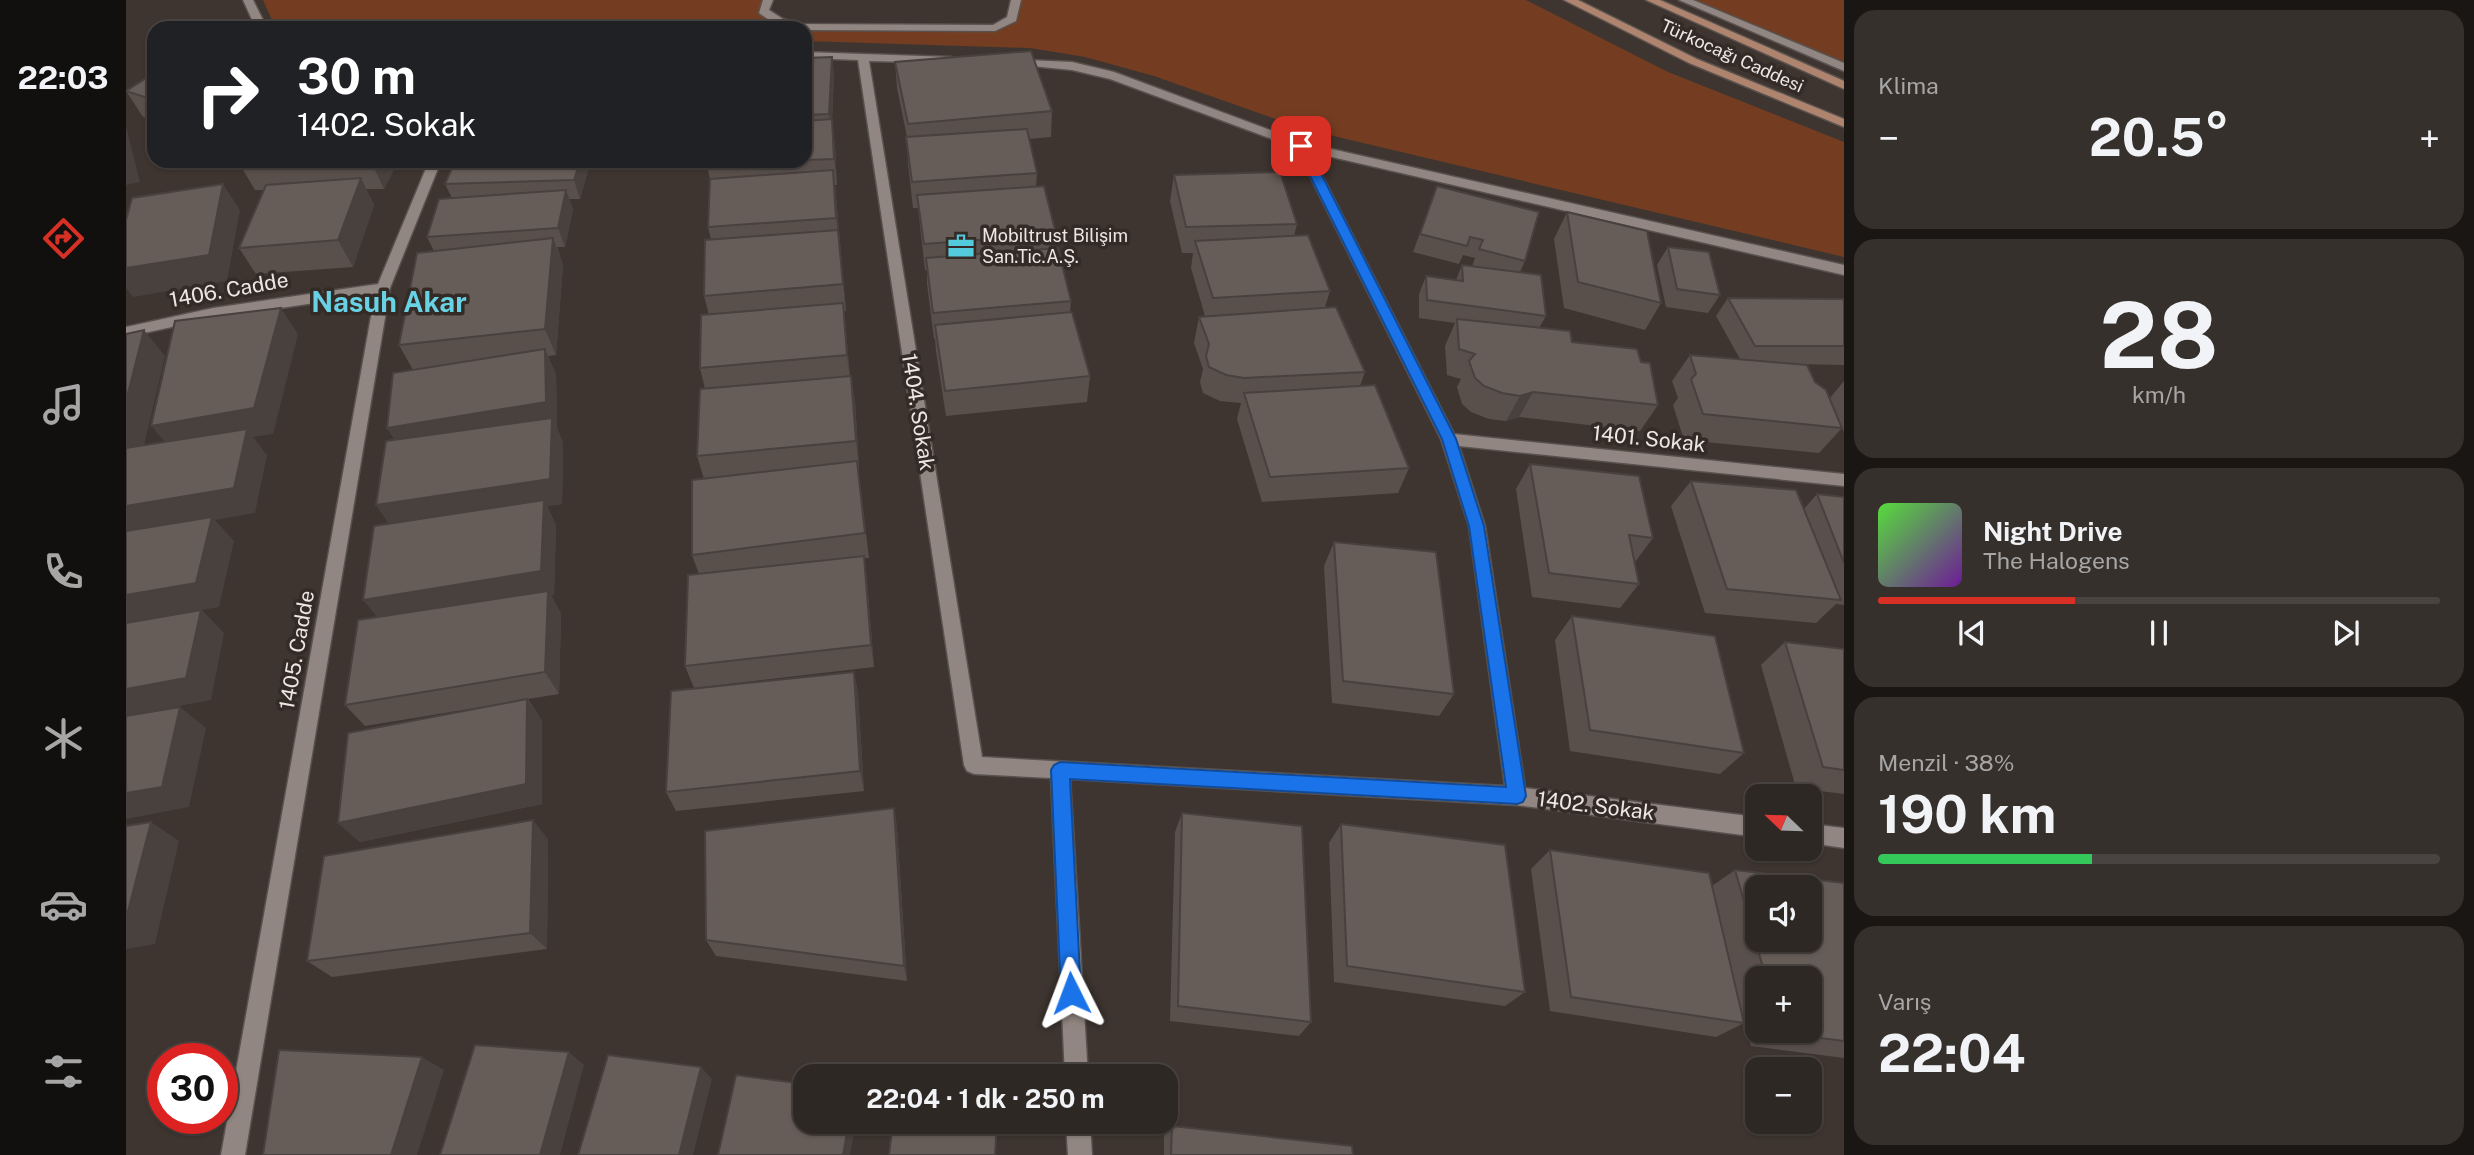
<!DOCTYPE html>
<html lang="tr">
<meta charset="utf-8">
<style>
body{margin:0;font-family:"Public Sans",sans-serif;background:#36302c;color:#f1f3f6;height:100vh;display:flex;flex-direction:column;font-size:26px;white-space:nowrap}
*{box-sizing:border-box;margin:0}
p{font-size:23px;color:#a7a6a6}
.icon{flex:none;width:38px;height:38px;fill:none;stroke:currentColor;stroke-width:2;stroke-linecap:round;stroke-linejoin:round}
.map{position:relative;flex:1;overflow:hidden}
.side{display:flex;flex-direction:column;gap:10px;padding:10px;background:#191614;width:630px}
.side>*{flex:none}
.guide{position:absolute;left:21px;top:21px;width:665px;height:147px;border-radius:21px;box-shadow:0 2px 5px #0004,0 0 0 2px #494441;background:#202124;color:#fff;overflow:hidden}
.needle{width:46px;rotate:293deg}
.controls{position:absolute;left:1619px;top:784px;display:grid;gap:14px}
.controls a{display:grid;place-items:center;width:77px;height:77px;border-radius:14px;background:#2e2824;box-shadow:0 2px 5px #0004,0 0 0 2px #494441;font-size:35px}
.speed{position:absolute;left:21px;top:1043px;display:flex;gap:14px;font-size:35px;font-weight:700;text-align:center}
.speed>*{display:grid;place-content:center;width:91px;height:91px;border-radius:50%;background:#2e2824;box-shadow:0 2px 5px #0004,0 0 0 2px #494441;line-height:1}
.speed .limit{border:10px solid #d22;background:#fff;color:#111}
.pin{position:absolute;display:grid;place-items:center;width:60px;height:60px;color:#fff;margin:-30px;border-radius:14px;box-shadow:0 4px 10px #0006}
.me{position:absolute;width:77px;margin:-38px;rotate:357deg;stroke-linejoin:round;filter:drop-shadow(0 0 5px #0008)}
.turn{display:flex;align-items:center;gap:24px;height:147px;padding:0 35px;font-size:32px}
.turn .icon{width:91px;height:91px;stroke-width:2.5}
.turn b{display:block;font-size:49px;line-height:60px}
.big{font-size:52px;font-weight:700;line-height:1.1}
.side .widget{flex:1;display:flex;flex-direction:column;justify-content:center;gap:10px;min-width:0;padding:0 24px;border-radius:21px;background:#36302c}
.side .dial{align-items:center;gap:0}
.dial b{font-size:91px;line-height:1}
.song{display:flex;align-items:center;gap:21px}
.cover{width:84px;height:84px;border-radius:10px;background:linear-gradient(135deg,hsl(110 70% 55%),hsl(280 70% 35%))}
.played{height:7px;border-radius:4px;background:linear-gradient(90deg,#d93025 35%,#494441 35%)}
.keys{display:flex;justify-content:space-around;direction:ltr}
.heat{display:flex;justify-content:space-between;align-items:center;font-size:38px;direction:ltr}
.charge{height:10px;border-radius:5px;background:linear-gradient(90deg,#34c759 38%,#494441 0)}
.trip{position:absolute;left:667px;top:1064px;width:385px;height:70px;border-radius:21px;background:#2e2824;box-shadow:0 2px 5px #0004,0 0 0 2px #494441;font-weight:700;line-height:70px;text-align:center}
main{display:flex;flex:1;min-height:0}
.tab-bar{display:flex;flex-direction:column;width:126px;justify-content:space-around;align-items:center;background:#12100e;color:#a7a6a6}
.tab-bar .icon{width:49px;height:49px}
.tab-bar .selected{color:#d93025}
.tab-bar b{font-size:32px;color:#f1f3f6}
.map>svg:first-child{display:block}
.green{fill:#743d21}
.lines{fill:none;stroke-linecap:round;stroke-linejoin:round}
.lane-casing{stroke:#59514d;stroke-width:3}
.street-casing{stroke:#59514d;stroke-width:3}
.secondary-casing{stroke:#59514d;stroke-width:3}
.lane{fill:#918681;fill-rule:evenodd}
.street{fill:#918681;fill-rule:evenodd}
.secondary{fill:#ae846e;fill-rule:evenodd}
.wall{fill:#59504c;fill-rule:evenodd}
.shaded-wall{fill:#48413e}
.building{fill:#675d58;stroke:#48413e;stroke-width:2;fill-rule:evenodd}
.route{fill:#1a73e8;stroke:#114b97;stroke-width:2}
.labels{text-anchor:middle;stroke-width:7;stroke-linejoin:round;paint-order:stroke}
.far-street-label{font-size:18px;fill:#ede7e4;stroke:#342b26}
.far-poi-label{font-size:18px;fill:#ede7e4;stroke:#342b26;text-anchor:start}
.street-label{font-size:21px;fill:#ede7e4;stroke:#342b26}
.district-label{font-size:28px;font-weight:bold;fill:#68d1e3;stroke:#342b26}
</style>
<main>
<nav class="tab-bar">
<b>22:03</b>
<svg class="icon selected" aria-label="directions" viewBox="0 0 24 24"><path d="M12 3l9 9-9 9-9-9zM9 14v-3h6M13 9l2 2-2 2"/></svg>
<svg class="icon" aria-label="music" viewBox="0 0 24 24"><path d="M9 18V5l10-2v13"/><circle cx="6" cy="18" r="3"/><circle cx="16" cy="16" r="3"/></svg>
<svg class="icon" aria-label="phone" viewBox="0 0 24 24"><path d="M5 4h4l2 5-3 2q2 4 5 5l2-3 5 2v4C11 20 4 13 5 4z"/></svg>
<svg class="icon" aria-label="climate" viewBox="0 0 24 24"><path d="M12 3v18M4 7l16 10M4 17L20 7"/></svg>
<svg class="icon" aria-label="car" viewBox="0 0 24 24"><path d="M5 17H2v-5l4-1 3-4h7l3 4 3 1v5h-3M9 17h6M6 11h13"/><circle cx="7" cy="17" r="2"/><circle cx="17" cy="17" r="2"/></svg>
<svg class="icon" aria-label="filters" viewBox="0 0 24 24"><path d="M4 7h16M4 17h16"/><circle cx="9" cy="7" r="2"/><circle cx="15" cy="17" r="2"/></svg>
</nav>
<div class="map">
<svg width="1718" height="1155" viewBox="0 0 1718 1155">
<rect width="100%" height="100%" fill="#3e3530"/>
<path class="green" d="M137 0H641L637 10 676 27 869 28 886 19 890 0H1400L1542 72 1718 142V257L1178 129 1028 76 959 57 904 48 679 41V28H291L146 20Z
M1558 0H1718V67Z"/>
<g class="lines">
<g class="lane-casing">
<path id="lane" d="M637 0H647L643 10 657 19 675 24 867 25 881 17 885 0H895L890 21 869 31 679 30V28L649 24 633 13Z
M1553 0H1567L1718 63V71Z"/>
</g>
<g class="street-casing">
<path id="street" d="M117 0H127L138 22 175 25 181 28H123L128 24Z
M679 52 826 57 832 60 826 63 743 61 856 757 1379 786 1343 526 1315 439 1170 148 984 79 946 70 885 64 881 63V59L946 62 988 72 1179 143 1718 265V275L1184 152 1328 434 1718 474V486L1333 446 1359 526 1399 788 1631 817V837L1390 805 944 779 962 1076H939L925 778 848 774 841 771 838 765 732 60 679 58Z
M303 161H315L264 288 119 1155H95L249 294 87 318 0 337V327L87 308 252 284Z
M1684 824 1718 828V848L1684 843Z
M940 1122H964L966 1155H942Z"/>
</g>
<g class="secondary-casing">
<path id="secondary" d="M1438 0H1452L1571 59 1718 119V127L1563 63Z
M1520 0H1534L1718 81V89Z"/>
</g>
<use href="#lane" class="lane"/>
<use href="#street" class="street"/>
<use href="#secondary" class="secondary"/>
</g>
<path class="wall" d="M706 57 708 75 706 120 709 146 711 185H709L720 311H718L724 376H725L729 402 733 467H732L743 558H738L741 581 748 667 568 688 559 666 573 574 566 555 578 479 571 456 579 389 574 368 583 315 578 296 585 240 582 227 584 179 581 166 582 161H679V58Z
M769 62 926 111 925 137 903 139 911 173 910 187 930 234 929 248 945 301 944 313 964 376 961 402 820 416 810 351 809 339H808L801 284V270H799L792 208H787L782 164 781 137 771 88Z
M28 76V120L17 117 0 91Z
M272 161 258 189H240L248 205 227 267 130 274 113 248 138 190H129L113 163Z
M464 163 454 199H443L447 209 439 247H431L437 265 430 355 422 356 430 375 431 428 437 443 436 504 421 506 430 525 428 595H425L435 614 433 694 402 699 416 721V804L234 842 212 823 380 703 239 726 219 705 251 617 263 523 269 440 261 428 287 370 273 345 308 251 301 237 326 198 319 184Z
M1048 175 1171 224 1168 236 1204 291 1199 307 1239 372 1234 386 1283 468 1272 493 1136 502 1111 419 1115 403 1094 401 1077 393 1074 382 1077 369 1068 343 1073 317 1079 316 1065 268 1067 253H1056L1044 201Z
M1311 186 1399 261 1394 272 1420 316 1413 328 1446 342 1515 362 1532 405 1514 431 1393 417 1380 421 1363 419 1345 412 1336 404 1331 387 1335 379 1321 375 1319 346 1329 323 1293 318V294L1300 276 1330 280 1336 265 1346 266 1349 258 1337 255 1333 264 1287 252Z
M1441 212 1535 303 1519 330 1438 308 1428 239Z
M1542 247 1594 295 1582 313 1540 307 1531 265Z
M1602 298 1718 299V365L1672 364 1704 398 1718 381V432L1716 428 1693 453 1558 440 1547 405 1552 398 1546 381 1564 355 1614 359 1590 316Z
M1404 464 1527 538 1509 562 1513 584 1494 608 1406 597 1390 489Z
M1565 481 1678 509 1691 494 1718 497V605L1710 604 1690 623 1579 613 1545 506Z
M1208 542 1328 694 1313 716 1206 703 1198 566Z
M1446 616 1618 753 1594 774 1444 751 1429 640Z
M1659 642 1718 649V794L1670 788 1635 665Z
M728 672 732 694 738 791 550 811 540 792Z
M768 808 771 828 781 981 590 956 580 940Z
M1056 813 1185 1022 1173 1036 1044 1021 1049 832Z
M1215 824 1399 992 1379 1006 1208 982 1203 843Z
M422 839 421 949 206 977 181 961Z
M1424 850 1586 886 1609 870 1718 883V1058L1625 1046 1611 993 1618 1023 1590 1037 1424 1011 1405 869ZM1631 978H1684V1031H1631Z
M1046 1126 1227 1155H1038V1136Z"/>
<path class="shaded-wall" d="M706 57 708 75 705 133 703 114Z
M706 119 709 146 711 185 708 159Z
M0 126 14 182 0 185Z
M245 161H272L258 189 245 162Z
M454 161H464V163L454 199 448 180Z
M707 170 710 197 720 311 710 218Z
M235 178 248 205 227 267 212 240Z
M97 184 114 210 101 281 7 297 0 288V268Z
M440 190 447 209 439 247 432 228Z
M427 238 437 265 430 355 419 329Z
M717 303 720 329 724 381 721 355Z
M155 308 172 334 147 434 127 437 141 455 129 513 89 520 108 541 93 607 76 610 98 633 85 700 0 716V506L47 451 25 426Z
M18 330 39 356 17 450 0 454V401Z
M419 349 430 375 431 428 437 443 436 504 421 506 430 525 428 595H425L435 614 433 694 419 672 256 623 237 600 267 530 250 505 277 453 261 428Z
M725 376 729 402 733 467 730 441Z
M1407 392 1393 417 1380 421 1394 396Z
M738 556 741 581 748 667 745 645Z
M728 672 732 694 738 791 734 771Z
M401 699 416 721V804L234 842 212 823Z
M54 707 80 728 63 807 0 819V793Z
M768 808 771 828 781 981 778 966Z
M407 820 422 839 421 949 404 933Z
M25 822 53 841 29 944 0 949V919Z
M443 1052 458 1065 434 1155H414Z
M296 1057 318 1070 291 1155H265Z
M575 1067 586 1079 567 1155H553Z
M723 1122H730L724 1155H717Z"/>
<path class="building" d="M118 21 142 28H105Z
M905 51 926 111 782 124 769 62Z
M706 57 703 114 679 115V58Z
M25 75 28 76V100L0 91Z
M706 119 708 159 679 160V121Z
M901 129 911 173 786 182 780 137Z
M115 161H245V162L113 163Z
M329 161H454L448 180 319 184Z
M582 161H668L581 166Z
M707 170 710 218 582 227 584 179Z
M1154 172 1171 224 1060 227 1048 175Z
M235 178 212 240 113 248 140 185Z
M97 184 83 255 0 268V220L6 198Z
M918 186 930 234 798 244 791 195Z
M1311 186 1413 212 1399 261 1353 249 1357 240 1344 237 1341 246 1294 234Z
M440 190 432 228 301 237 313 199Z
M1441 212 1521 231 1535 303 1452 282Z
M712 230 717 284 578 296 579 240Z
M1182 235 1204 291 1087 298 1069 241Z
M427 238 419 329 273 345 291 253Z
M1542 247 1583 252 1594 295 1551 289Z
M932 248 945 301 807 313 800 258Z
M1336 265 1415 275 1420 316 1301 300 1300 276 1337 281Z
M1602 298 1718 299V346H1629Z
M717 303 721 355 574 368 575 315Z
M1210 307 1239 372 1118 378 1100 375 1083 367 1080 356 1083 344 1073 317Z
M155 308 128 408 25 426 49 321Z
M946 312 964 376 819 391 809 325Z
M1331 319 1444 331 1446 342 1511 349 1515 362 1524 363 1532 405 1407 392 1394 396 1376 393 1358 386 1349 378 1343 361 1349 354 1333 349Z
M18 330 0 401V334Z
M419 349 420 402 261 428 267 373Z
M1564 355 1681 365 1689 382 1700 390 1716 428 1577 414 1565 379 1570 374Z
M725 376 730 441 571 456 574 389Z
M1249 385 1283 468 1144 477 1118 393Z
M426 418 424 479 250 505 260 441Z
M121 429 108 488 0 506V448Z
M731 461 739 533 566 555V480Z
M1404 464 1513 476 1527 538 1503 535 1513 584 1423 573Z
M1565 481 1670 490 1715 600 1601 589Z
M1691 494 1718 497V563Z
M418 500 415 571 237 600 248 526Z
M86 517 70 583 0 595V531Z
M1208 542 1310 552 1328 694 1217 681Z
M738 556 745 645 559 666 562 575Z
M422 591 419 672 219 705 232 620Z
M75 610 60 678 0 689V623Z
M1446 616 1589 636 1618 753 1464 730Z
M1659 642 1718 649V770L1697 767Z
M728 672 734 771 540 792 545 691Z
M401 699 400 784 212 823 222 733Z
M54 707 36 787 0 793V716Z
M768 808 778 966 580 940 579 831Z
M1056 813 1176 826 1185 1022 1052 1006Z
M407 820 404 933 181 961 198 856Z
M25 822 0 919V826Z
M1215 824 1379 845 1399 992 1221 966Z
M1424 850 1583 873 1618 1023 1445 997Z
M1609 870 1718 883V1041L1655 1033V1031H1684V978H1640ZM1631 887H1684V940H1631Z
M349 1045 443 1052 414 1155H314Z
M153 1050 296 1057 265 1155H137Z
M482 1055 575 1067 553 1155H452Z
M610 1075 679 1084V1122H723L717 1155H592Z
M767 1122H871L869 1155H763Z
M1046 1126 1226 1146 1227 1155H1045Z"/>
<path class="route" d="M1175 143 1181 146 1330 439 1358 526 1400 796 1397 802 1391 804 944 779 955 993 953 1000 945 1003 938 1000 935 993 925 770 928 765 934 762 1380 787 1343 526 1316 439 1169 146Z"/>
<defs>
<g id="office-bare" transform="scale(2.1)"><path d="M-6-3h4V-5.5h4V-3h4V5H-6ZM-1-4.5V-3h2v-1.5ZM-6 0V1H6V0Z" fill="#54cadd" stroke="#342b26" stroke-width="2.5" paint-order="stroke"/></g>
</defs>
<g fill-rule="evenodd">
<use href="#office-bare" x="835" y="246"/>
</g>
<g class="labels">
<g class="far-street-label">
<text transform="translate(1606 56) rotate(24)" y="6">Türkocağı Caddesi</text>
</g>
<g class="far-poi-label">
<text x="856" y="242">Mobiltrust Bilişim<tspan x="856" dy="21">San.Tic.A.Ş.</tspan></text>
</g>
<g class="street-label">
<text transform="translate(103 290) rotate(-10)" y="7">1406. Cadde</text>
<text transform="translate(792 412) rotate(81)" y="7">1404. Sokak</text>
<text transform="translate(1523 439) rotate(6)" y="7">1401. Sokak</text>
<text transform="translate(171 650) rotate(-80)" y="7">1405. Cadde</text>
<text transform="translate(1470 806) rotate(7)" y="7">1402. Sokak</text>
</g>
<g class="district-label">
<text x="263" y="312">Nasuh Akar</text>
</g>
</g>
</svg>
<div class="controls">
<a><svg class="needle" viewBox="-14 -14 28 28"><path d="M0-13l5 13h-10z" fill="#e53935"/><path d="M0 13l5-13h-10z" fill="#a7a6a6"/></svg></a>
<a><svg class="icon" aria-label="sound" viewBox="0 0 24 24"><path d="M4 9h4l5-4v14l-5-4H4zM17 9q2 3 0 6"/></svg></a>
<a>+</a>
<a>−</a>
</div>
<div class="speed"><div class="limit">30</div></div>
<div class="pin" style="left:1175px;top:146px;background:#d93025"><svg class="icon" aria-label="arrive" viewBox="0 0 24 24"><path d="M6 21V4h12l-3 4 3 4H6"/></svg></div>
<svg class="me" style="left:945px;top:993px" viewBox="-20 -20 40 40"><path d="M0-17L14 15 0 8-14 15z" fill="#1a73e8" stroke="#fff" stroke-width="4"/></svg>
<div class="trip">22:04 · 1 dk · 250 m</div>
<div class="guide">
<div class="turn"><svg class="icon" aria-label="right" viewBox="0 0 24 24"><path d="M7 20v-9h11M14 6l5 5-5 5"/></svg><div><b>30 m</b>1402. Sokak</div></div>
</div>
</div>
<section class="side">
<div class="widget"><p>Klima</p>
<div class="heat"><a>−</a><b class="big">20.5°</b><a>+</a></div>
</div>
<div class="widget dial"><b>28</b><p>km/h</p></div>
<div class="widget">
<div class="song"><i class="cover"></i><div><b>Night Drive</b><p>The Halogens</p></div></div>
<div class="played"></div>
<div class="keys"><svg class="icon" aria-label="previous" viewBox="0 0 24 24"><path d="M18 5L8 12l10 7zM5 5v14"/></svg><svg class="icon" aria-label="pause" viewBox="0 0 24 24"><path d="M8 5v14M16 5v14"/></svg><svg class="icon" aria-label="next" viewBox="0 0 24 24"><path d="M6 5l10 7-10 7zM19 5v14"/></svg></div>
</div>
<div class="widget"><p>Menzil · 38%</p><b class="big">190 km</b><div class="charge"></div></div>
<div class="widget"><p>Varış</p><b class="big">22:04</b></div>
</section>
</main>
